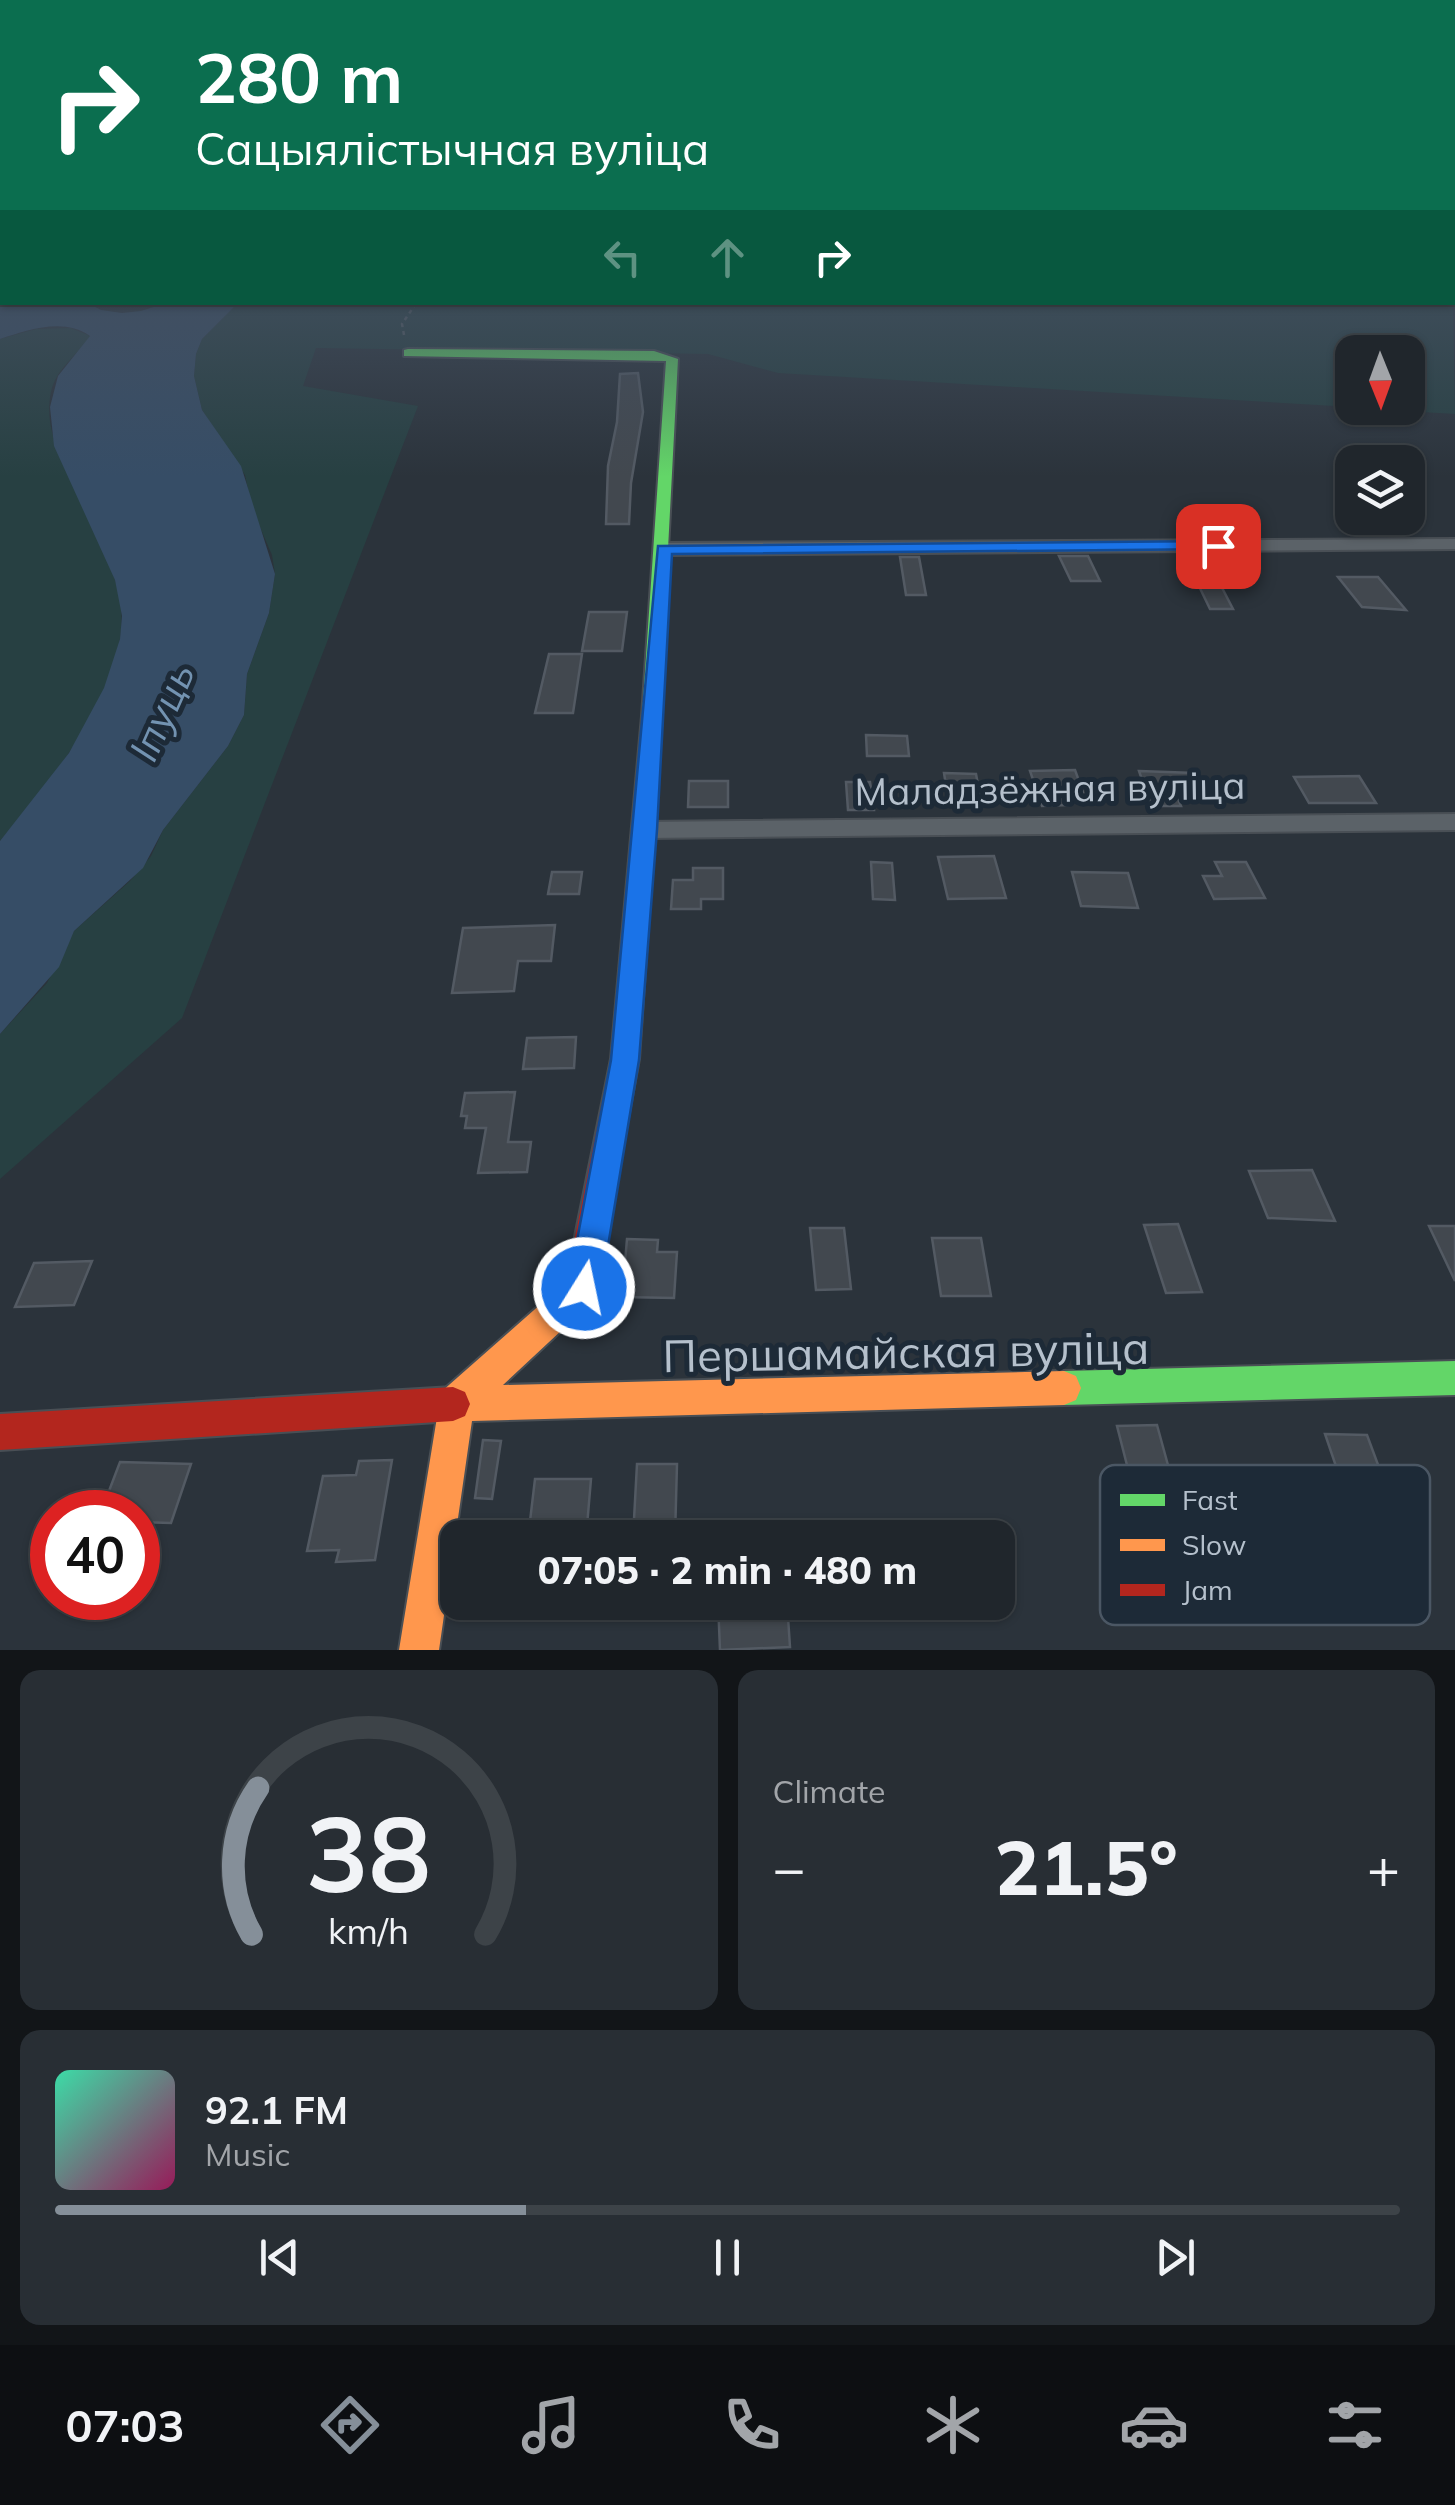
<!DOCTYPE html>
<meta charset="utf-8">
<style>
body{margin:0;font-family:Mulish,sans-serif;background:#282e34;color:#f1f3f6;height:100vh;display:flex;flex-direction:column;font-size:38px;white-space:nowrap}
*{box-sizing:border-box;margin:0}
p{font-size:32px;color:#a2a5a9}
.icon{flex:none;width:55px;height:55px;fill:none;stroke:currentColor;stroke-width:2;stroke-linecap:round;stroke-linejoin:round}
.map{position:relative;height:1650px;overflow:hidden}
.sheet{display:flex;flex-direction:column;gap:20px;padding:20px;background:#121518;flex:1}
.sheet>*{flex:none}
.banner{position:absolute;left:0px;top:0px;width:1455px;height:305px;box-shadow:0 2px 8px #0004,0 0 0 2px #3d4348;background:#0b6e4f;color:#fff;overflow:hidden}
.needle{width:65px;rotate:179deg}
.buttons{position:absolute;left:1335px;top:335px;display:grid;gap:20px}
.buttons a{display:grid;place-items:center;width:90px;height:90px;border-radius:20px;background:#20262c;box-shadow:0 2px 8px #0004,0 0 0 2px #3d4348;font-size:50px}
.speed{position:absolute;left:30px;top:1490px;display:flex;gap:20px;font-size:50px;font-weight:700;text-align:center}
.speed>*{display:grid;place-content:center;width:130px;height:130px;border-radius:50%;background:#20262c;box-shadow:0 2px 8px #0004,0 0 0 2px #3d4348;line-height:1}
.speed .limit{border:15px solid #d22;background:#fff;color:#111}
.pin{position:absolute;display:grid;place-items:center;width:85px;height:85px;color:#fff;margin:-42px;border-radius:20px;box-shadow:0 5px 15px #0006}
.me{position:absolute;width:110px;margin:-55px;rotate:10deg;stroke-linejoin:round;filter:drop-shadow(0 0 8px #0008)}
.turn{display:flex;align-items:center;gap:35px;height:210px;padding:0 30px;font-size:45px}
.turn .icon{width:130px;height:130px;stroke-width:2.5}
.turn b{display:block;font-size:70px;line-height:85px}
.lanes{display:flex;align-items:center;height:95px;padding:0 30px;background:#0003;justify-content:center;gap:50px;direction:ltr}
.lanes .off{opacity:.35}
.big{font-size:75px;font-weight:800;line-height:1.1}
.sheet .widget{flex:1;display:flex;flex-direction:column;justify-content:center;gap:15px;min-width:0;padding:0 35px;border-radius:20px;background:#282e34}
.sheet .dial{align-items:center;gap:0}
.dial svg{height:260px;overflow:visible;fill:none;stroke:#3d4348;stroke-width:7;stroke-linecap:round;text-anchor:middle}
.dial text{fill:#f1f3f6;stroke:none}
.song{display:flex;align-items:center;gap:30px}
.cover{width:120px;height:120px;border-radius:15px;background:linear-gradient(135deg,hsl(160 70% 55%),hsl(330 70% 35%))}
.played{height:10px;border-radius:5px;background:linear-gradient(90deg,#858f99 35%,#3d4348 35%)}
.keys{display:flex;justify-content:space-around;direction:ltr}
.heat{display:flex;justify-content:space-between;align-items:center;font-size:55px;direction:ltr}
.sheet .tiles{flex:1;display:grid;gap:20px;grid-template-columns:1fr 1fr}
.widget:last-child{grid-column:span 2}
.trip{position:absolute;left:440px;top:1520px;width:575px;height:100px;border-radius:20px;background:#20262c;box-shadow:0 2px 8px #0004,0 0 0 2px #3d4348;font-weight:800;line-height:100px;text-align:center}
.tab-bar{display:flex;height:160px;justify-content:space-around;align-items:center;background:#0d0f12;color:#a2a5a9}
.tab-bar .icon{width:70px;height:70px}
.tab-bar .current{color:#858f99}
.tab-bar b{font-size:45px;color:#f1f3f6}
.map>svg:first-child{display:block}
.green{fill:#274042}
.water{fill:#364d66}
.building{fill:#42484f;stroke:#535a63;stroke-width:2.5}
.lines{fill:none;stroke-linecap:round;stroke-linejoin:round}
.street-casing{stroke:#494f55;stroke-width:4}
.fast-casing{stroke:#494f55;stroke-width:4}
.slow-casing{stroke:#494f55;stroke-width:4}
.jam-casing{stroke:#494f55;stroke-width:4}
.path{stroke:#586066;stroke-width:2.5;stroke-dasharray:4 4;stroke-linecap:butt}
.street{fill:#5b6268;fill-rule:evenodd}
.fast{fill:#63d668;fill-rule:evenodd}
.slow{fill:#ff974d;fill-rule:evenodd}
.jam{fill:#b3261e;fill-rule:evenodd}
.route{fill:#1a73e8;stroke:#114b97;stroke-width:2.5}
.labels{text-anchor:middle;stroke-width:10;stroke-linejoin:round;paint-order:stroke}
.street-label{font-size:38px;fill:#b5c0cc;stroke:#1d2a37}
.water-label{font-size:40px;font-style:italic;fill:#7393b1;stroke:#1d2a37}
.near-street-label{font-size:45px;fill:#b5c0cc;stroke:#1d2a37}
.key{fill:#1d2a37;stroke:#4b5764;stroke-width:2.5}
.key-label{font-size:28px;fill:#b5c0cc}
</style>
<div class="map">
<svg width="1455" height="1650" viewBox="0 0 1455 1650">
<rect width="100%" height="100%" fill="#2b333b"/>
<path class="green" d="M1452 246 1455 414 1354 408H1408V352H1352V407L778 373 708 354 316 348 303 386 418 406 182 1018 0 1179V1034L47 983 74 931 130 881 151 856 163 830 228 746 244 715 247 674 269 613 275 574 272 555 252 509 245 475 202 410 194 376 196 354 202 339 238 303 1452 302Z
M71 328 90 336C78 355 56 368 51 392 43 429 63 461 77 494 92 527 114 564 120 600 134 683 50 782 0 841V339L36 329Z"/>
<path class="water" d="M0 246 2 302 88 303 101 310 122 313 141 311 166 303H238L202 339 196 354 194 376 202 410 241 466 275 574 269 613 247 674 244 715 228 746 163 830 143 868 74 931 59 967 0 1034V841L69 753 104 688 120 639 122 616 115 580 54 446 50 407 58 376 90 336C64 317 27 330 0 339Z"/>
<path class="building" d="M638 373 643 412 631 483 629 524H606L608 466 617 422 620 374Z
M1059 556H1088L1100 581H1071Z
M900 557H919L926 595H906Z
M1338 577H1378L1406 610 1362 607Z
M1197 582H1219L1233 609H1210Z
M589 612H627L622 651H582Z
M549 654H582L573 713H535Z
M866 735 907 736 909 756H867Z
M1075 770 1083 792H1062L1067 805 1042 806 1030 771Z
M1139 771 1195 773 1205 797 1177 796 1181 806H1151Z
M944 773 976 774 982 806 949 805Z
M1359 776 1376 803H1309L1294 777Z
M689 781H728V807H688Z
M846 782H870L874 810H848Z
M994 856 1006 898 948 899 938 857Z
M871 862 892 863 895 900 873 899Z
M1215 862H1246L1265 898 1214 899 1203 876H1222Z
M693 868H723V899H701V909H671L673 880H693Z
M552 872H582L579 894H548Z
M1072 872 1128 873 1138 908 1081 906Z
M555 925 551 961H518L514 991 452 993 463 928Z
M576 1037 574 1068 523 1069 527 1038Z
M515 1092 508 1142H531L527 1172 478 1173 486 1128H465L467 1116H461L465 1093Z
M1312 1170 1335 1221 1268 1218 1249 1171Z
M1178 1224 1202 1292 1166 1293 1144 1225Z
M1429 1226H1455V1281Z
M810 1228H844L851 1289 816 1290Z
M932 1238H981L991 1296H941Z
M627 1239 658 1240 657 1252H677L674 1298 622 1297Z
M92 1261 74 1305 15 1307 34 1263Z
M1157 1425 1183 1520H1141L1117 1426Z
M1325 1434 1367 1435 1414 1562 1368 1560Z
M483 1440 501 1441 492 1499 475 1498Z
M392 1460 375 1560 336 1562 339 1550 307 1551 323 1476 356 1475 359 1461Z
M120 1462 191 1464 171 1523 138 1522V1512H101Z
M637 1464H677L675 1538H633Z
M535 1479H591L586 1538H528Z
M718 1602H787L790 1647 720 1650Z"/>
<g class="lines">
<g class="street-casing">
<path id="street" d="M1455 539V549L664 555 655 549 664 543Z
M1455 814V830L646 838 633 830 646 822Z"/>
</g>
<g class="fast-casing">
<path id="fast" d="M408 349 654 351 678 359 659 720H645L642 716 666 361 404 356V350Z
M1455 1361V1395L1064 1405 1052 1400 1047 1388 1052 1376 1064 1371Z"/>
</g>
<g class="slow-casing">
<path id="slow" d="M580 1276 592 1280 596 1291 592 1302 503 1385 1064 1371 1076 1376 1081 1388 1076 1400 1064 1405 472 1421 439 1650H399L438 1411 436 1404 441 1392 568 1280Z"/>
</g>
<g class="jam-casing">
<path id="jam" d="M652 710 662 716 639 1059 596 1291 592 1302 580 1306 568 1302 564 1291 611 1059 642 716Z
M453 1387 465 1392 470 1404 465 1416 453 1421 0 1450V1414Z"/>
</g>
<path class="path" d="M404 335 402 324 417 302"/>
<use href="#street" class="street"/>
<use href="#fast" class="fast"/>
<use href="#slow" class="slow"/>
<use href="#jam" class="jam"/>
</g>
<linearGradient id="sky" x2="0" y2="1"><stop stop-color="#181c20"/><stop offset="0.52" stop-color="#445060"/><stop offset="1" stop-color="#445060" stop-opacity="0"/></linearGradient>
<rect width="1455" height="477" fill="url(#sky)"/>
<path class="route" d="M1218 541 1226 546 1224 549 672 554 657 830 639 1060 601 1288 596 1298 584 1303 573 1298 568 1288 611 1060 658 546Z"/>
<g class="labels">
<g class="street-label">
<text transform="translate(1050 789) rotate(-1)" y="13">Маладзёжная вуліца</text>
</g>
<g class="water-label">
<text transform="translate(162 712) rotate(-66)" y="14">Іпуць</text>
</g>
<g class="near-street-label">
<text transform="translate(906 1352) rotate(-1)" y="16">Першамайская вуліца</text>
</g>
</g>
<rect x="1100" y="1465" width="330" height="160" rx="15" class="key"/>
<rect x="1120" y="1494" width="45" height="12" fill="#63d668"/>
<rect x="1120" y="1539" width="45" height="12" fill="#ff974d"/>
<rect x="1120" y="1584" width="45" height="12" fill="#b3261e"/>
<g class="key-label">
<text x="1182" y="1510">Fast</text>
<text x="1182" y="1555">Slow</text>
<text x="1182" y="1600">Jam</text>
</g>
</svg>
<div class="buttons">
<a><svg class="needle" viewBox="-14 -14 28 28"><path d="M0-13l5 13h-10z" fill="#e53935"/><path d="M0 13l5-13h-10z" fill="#a2a5a9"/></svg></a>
<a><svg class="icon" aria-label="layers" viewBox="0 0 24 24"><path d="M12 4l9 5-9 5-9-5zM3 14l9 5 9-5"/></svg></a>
</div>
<div class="speed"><div class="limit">40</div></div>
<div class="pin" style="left:1218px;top:546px;background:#d93025"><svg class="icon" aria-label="arrive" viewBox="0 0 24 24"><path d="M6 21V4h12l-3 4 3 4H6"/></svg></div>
<svg class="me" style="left:584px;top:1288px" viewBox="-20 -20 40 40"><circle r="17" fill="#1a73e8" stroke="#fff" stroke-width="3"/><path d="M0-11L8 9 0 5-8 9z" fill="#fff"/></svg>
<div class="trip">07:05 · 2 min · 480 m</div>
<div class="banner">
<div class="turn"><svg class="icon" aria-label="right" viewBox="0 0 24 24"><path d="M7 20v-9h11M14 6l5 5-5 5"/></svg><div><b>280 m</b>Сацыялістычная вуліца</div></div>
<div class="lanes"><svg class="icon off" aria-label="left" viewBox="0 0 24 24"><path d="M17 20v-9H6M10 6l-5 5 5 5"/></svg><svg class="icon off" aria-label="ahead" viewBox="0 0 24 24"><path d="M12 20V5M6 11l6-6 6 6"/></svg><svg class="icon" aria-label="right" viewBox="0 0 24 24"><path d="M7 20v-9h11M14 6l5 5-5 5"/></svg></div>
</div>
</div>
<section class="sheet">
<div class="tiles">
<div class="widget dial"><svg viewBox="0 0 100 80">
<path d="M14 69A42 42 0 1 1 86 69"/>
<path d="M14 69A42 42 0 0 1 16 24" stroke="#858f99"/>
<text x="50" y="56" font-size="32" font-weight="700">38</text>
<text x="50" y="72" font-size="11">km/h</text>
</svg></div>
<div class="widget"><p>Climate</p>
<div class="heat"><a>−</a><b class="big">21.5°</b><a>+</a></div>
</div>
<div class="widget">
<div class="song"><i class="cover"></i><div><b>92.1 FM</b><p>Music</p></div></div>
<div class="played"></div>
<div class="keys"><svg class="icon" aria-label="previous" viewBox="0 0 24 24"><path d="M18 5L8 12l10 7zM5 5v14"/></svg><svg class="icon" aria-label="pause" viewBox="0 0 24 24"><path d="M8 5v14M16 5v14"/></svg><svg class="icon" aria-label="next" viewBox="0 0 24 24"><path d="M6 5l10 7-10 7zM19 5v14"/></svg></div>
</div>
</div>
</section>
<nav class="tab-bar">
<b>07:03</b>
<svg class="icon current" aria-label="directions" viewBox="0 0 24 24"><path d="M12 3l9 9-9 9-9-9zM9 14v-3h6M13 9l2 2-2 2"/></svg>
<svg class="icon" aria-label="music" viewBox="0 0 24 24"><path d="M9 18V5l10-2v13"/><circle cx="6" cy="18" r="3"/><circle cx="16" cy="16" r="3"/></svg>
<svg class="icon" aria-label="phone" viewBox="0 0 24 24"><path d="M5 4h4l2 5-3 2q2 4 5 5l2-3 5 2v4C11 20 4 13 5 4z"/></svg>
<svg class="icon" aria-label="climate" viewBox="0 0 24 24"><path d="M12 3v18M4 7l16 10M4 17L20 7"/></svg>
<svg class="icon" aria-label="car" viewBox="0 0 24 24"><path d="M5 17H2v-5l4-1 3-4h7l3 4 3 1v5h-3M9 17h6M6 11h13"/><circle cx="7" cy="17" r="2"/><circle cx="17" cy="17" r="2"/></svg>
<svg class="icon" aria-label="filters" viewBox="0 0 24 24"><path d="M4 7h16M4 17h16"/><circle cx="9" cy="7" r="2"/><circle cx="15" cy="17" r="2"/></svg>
</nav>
